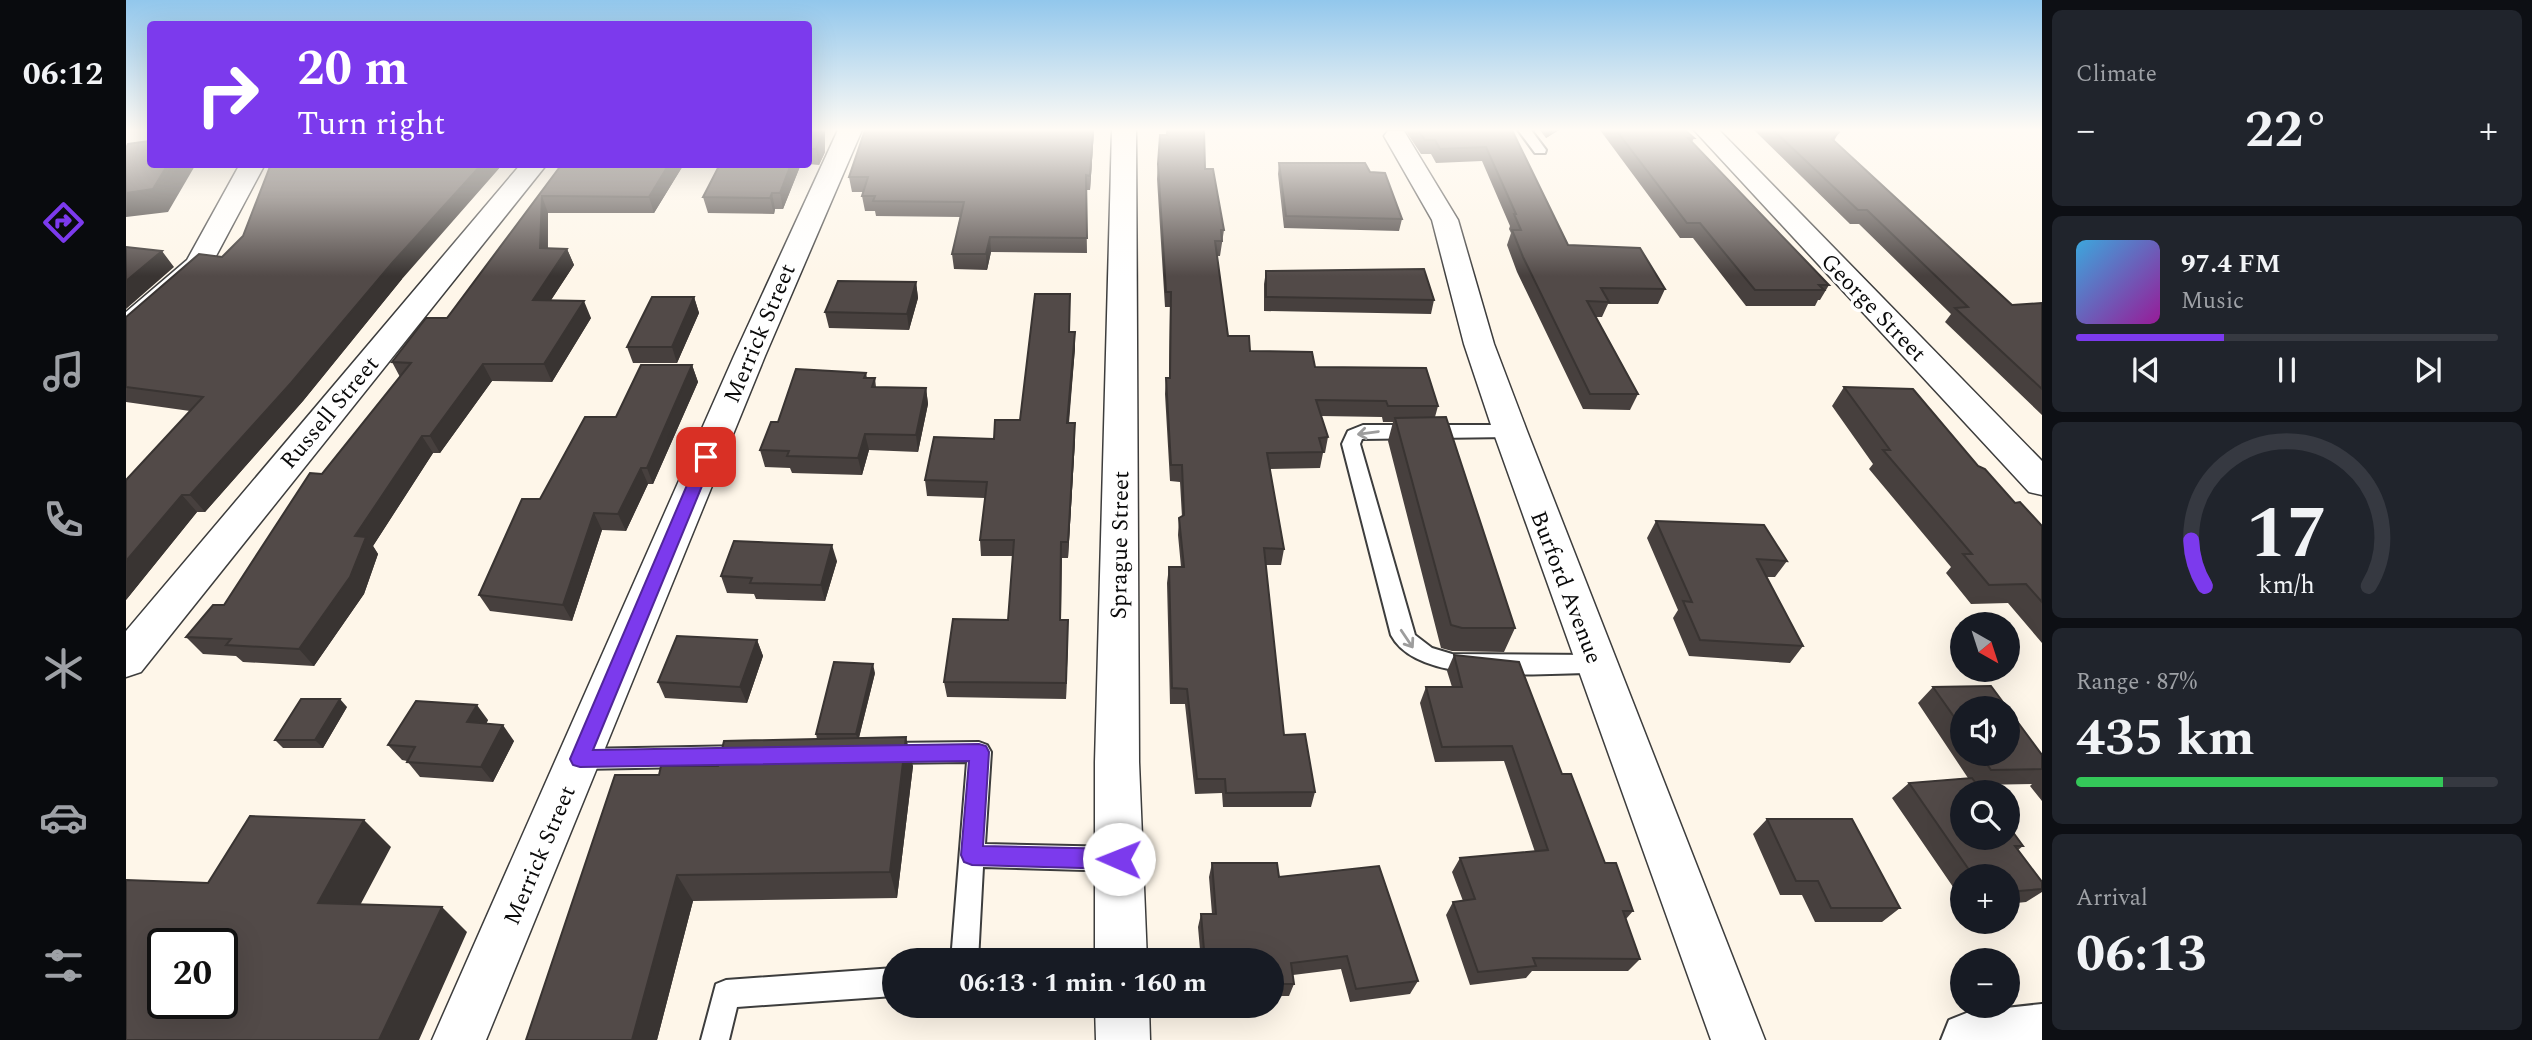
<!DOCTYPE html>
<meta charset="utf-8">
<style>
body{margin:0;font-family:Spectral,serif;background:#20242c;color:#f1f3f6;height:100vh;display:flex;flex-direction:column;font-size:26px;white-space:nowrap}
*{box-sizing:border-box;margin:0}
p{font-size:23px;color:#9ea1a6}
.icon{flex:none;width:38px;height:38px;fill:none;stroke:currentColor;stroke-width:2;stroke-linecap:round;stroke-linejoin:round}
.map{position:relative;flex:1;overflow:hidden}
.sheet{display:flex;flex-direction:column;gap:10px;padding:10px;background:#0d0f14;width:490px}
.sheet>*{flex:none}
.banner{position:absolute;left:21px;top:21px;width:665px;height:147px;border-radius:7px;box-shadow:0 7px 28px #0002;background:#7c3aed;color:#fff;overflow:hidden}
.needle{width:46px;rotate:141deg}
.fabs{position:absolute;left:1824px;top:612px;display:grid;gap:14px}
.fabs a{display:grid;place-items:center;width:70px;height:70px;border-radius:50%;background:#171b24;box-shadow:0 7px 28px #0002;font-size:35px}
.speed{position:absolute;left:21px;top:928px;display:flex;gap:14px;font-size:35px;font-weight:700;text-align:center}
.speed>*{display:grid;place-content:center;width:91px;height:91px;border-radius:50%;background:#171b24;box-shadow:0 7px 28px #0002;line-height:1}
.speed .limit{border:4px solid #111;border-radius:10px;background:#fff;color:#111}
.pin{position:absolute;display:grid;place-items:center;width:60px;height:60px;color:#fff;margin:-30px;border-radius:14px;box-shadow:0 4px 10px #0006}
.me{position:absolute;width:77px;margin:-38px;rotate:271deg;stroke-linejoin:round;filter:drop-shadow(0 0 5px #0008)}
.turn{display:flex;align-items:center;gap:24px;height:147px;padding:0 35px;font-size:32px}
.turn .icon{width:91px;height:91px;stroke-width:2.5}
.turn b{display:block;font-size:49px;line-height:60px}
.big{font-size:52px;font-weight:700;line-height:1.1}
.sheet .tile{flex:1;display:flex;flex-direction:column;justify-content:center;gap:10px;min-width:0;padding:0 24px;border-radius:10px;background:#20242c}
.sheet .dial{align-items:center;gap:0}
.dial svg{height:182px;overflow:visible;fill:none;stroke:#363941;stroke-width:7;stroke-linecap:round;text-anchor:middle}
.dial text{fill:#f1f3f6;stroke:none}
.song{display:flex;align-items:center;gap:21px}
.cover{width:84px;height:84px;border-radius:10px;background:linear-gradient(135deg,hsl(200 70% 55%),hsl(300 70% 35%))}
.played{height:7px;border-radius:4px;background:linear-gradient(90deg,#7c3aed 35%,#363941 35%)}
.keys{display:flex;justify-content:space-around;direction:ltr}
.heat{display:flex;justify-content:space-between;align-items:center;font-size:38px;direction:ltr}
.charge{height:10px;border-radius:5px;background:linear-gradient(90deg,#34c759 87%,#363941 0)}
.trip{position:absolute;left:756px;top:948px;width:402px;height:70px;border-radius:35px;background:#171b24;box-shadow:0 7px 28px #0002;font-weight:700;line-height:70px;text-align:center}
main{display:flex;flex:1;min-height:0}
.tab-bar{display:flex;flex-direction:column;width:126px;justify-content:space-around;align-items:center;background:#090b0e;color:#9ea1a6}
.tab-bar .icon{width:49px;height:49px}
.tab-bar .active{color:#7c3aed}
.tab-bar b{font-size:32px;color:#f1f3f6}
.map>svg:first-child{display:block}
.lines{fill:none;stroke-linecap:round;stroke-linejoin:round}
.service-casing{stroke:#3d3d3d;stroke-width:4}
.minor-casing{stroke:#3d3d3d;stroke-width:3}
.tertiary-casing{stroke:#3d3d3d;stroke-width:4}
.service{fill:#fff;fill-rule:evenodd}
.minor{fill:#fff;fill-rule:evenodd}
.tertiary{fill:#fff;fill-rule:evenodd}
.wall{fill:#47403e;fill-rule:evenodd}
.shaded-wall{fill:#393432}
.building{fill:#524a48;stroke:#393432;stroke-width:2;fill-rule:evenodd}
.oneway{stroke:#9d9d9d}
.route{fill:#7c3aed;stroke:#51269a;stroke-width:2}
.labels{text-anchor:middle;stroke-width:7;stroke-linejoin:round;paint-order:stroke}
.street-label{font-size:23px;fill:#0a0a0a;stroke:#fff}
</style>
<main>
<nav class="tab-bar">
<b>06:12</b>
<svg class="icon active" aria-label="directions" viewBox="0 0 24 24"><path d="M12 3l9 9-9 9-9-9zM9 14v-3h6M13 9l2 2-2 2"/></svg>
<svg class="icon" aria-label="music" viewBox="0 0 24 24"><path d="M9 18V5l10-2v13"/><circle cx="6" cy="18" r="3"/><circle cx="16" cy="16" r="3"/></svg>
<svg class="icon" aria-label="phone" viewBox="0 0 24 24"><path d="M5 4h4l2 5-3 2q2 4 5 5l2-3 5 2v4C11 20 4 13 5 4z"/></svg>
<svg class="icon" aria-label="climate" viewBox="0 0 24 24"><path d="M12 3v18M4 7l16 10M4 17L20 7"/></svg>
<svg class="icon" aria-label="car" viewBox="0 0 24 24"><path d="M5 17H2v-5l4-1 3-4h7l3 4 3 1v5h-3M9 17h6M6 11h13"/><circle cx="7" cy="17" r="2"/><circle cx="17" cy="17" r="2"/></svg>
<svg class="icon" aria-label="filters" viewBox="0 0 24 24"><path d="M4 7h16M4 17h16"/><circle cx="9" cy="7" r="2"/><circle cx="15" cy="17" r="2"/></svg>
</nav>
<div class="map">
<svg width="1916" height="1040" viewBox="0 0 1916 1040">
<rect width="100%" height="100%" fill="#fef6e9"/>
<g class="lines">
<g class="service-casing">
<path id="service" d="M1392 130H1405L1420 150 1419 153H1409Z
M1237 425H1384L1393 431 1384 437 1236 439 1234 444 1289 635 1306 648 1326 654 1470 655 1478 658 1481 664 1478 670 1470 673C1417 672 1293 688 1265 635L1216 444 1222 431Z
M853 742 861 745 865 752 859 844 993 847 1002 851 1006 859 1002 867 993 871 857 867 852 961H825L841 762 759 763 751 760 747 753 751 746 759 743Z
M620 746 628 749 632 756 628 763 620 766 454 769 446 766 442 759 446 752 454 749Z
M768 968V996L611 1007 603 1040H575L590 984 600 980Z"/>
</g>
<g class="minor-casing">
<path id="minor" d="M712 130H736L639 356 360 1040H306L608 356Z
M986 130H1010L1013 762 1021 961H969V762Z
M1568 130H1593L1916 461V495L1903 492Z
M1262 131H1278L1332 220 1368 344 1401 431 1639 1040H1585L1367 431 1338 344 1306 220 1258 136Z
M114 164H139L82 271 11 333 0 336V312L61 260Z
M395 164H421L15 672 0 677V631Z
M969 1006H1023L1024 1040H970Z"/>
</g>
<g class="tertiary-casing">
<path id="tertiary" d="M1916 1004V1040H1815L1823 1020 1843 1012Z"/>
</g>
<use href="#service" class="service"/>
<use href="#minor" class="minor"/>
<use href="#tertiary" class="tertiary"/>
</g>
<path class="wall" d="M682 130 699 152 693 165 682 164Z
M968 130 964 190H960L961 253 865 252 861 270 828 269 826 254 834 217 750 216 749 211H739L736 196 737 192H726L723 177Z
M1041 130H1078L1079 169 1098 230 1094 256H1091L1102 336 1124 351 1189 367 1312 406 1309 417 1389 628 1378 652 1326 651 1315 648 1262 441 1267 422H1257L1256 417 1195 416 1202 437 1199 453H1197L1194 468 1144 469 1158 549 1155 565H1139L1158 735 1189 792 1185 807H1097L1096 793 1069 794 1059 704H1044L1041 583 1043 567H1055L1052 535 1053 518 1056 517 1054 482 1044 481 1039 394 1040 378H1043L1044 307H1039L1031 179 1034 135H1040Z
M1279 130H1386L1442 245 1539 289 1532 304H1482L1476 317H1470L1512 394 1504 410 1457 409 1391 272 1381 245 1385 233 1383 229 1384 226 1356 161 1310 163 1305 154H1295Z
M1414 130H1433L1420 138Z
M1474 130H1559L1568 138 1566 142 1703 285 1694 300H1692L1689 306H1620L1567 238H1554Z
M1628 130H1712L1713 132 1708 141 1886 305 1916 303V415L1819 322 1825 314 1733 224H1724Z
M1153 163 1276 219 1273 231 1158 228 1152 174Z
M436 164H558L528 213H422V248L441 249 448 265 425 300 465 318 426 382 366 381 314 453H307L247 546 252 554 238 594 188 666 117 662 110 656 77 654 60 637 98 605 196 474 274 377 266 362 321 318Z
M594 164H675L657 209H649L648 214 582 213 577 197Z
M117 236 276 279 177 401 79 512H71L0 600 64 411 0 402V317L96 257Z
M1140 271 1308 300 1305 314 1138 311V284Z
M790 282 792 298 783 330 703 328 699 312Z
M944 294 943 332 949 348 943 423 949 440 942 558H936L935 620 942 636 940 699 821 697 818 682 882 620 887 556H855L854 540 859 498 801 496 799 480 868 439 894 420Z
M568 297 573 313 551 363H507L501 347Z
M566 365 572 382 527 484H522L500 531 476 530 446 621 364 611 353 595 414 499 490 417Z
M740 373 741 378H749L750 387 800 388 802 404 792 452 743 450 736 475 666 473 664 468 639 467 634 450 652 422Z
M1718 387 1852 466 1889 503 1916 526V643L1882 603 1845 604 1820 573 1825 567 1743 469 1747 464 1706 406Z
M1530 521 1661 561 1649 577H1640L1677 646 1664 663 1563 656 1547 618 1552 610 1521 538Z
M711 561 699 601 630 599 628 594 601 593 595 576Z
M631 640 637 656 621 703 539 698 532 682Z
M1328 655 1436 774 1479 863 1507 911 1500 919 1514 959 1502 971H1406L1400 978 1344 985 1320 915 1327 902 1337 901 1326 872 1334 858 1409 852 1378 761 1309 762 1294 703 1300 687H1326L1321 671Z
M749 673 733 738 787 766 771 898 567 901 531 1040H400L533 775 592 766 691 739 690 734Z
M1807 687 1916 755V801L1904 786 1906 784 1851 785 1897 846 1892 850 1916 882V892L1900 902 1881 904V877H1836V900L1766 798 1783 783 1842 778 1792 703ZM1836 709 1881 754H1836Z
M221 707 197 748H157L149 740Z
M362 720 360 724 388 741 367 782 294 777 281 761 276 760 262 745Z
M1641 819 1774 908 1756 922H1689L1676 895H1654L1627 834Z
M1086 863 1153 877 1292 981 1284 994 1224 1002 1215 969 1167 975 1168 984 1163 996H1146V961H1075L1072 927 1075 914H1086L1083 877Z"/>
<path class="shaded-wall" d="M696 130H699V152L693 165 690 149Z
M967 130H968L964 190V176Z
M1423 130H1433L1420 138Z
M42 164H70L42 212 0 217V193Z
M356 164H377L276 279 177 401 79 512 64 495 267 262Z
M543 164H558L528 213 523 197Z
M665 164H675L657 209 654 193Z
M646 193 649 209 648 214 644 198Z
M416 196 422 213 421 265 414 248Z
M864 237 865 252 861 270 860 254Z
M441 249 448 265 414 317 407 300Z
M36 251 48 267 0 309V281Z
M790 282 792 298 783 330 781 314Z
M568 297 573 313 551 363 546 347Z
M458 301 465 318 426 382 418 364Z
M949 332V348L941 440V423Z
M357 364 366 381 314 453 304 436Z
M566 365 572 382 527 484 521 468Z
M800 388 802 404 792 452 790 435Z
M949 423V440L942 558V542Z
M739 434 743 450 736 475 732 458Z
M296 436 307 453 247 546 252 554 238 594 188 666 173 649 229 536Z
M515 468 522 484 500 531 492 514Z
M56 495 71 512 0 600V561Z
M468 513 476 530 446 621 437 605Z
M706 545 711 561 699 601 695 585Z
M942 620V636L940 699V683Z
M631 640 637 656 621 703 614 687Z
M747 664 749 673 732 741 730 734Z
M214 699 221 707 197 748 189 740Z
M351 705 362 720 353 738 341 722Z
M377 725 388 741 367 782 355 767Z
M780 737 787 766 771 898 764 872Z
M238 820 265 847 222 928 192 903Z
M551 875 567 901 531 1040H506Z
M316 907 341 932 293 1040H253Z"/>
<path class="building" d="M682 130H696V136L690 149H682Z
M739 130H967L964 176 960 175 961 238 864 237 860 254H826L838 202 747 201 749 196H736L742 177H723Z
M1041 130H1078L1079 169H1087L1098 230H1095L1096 241H1089L1102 336H1123L1124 351 1186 352 1189 367 1300 368 1312 406H1262L1260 401 1190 400 1202 437 1193 438 1197 452 1141 453 1158 549 1138 548 1158 735 1179 734 1189 792 1100 793 1099 779H1071L1061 689 1046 688 1043 567H1058L1053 518 1058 515 1056 465H1045L1040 378H1044L1045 292H1040L1032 164 1034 135H1041Z
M1292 130H1386L1442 245 1514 248 1539 289 1475 288 1483 302 1461 301 1512 394H1464L1397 257 1386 230H1395L1388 214H1390L1360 147 1314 149 1309 140H1299Z
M1490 130H1559L1568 138H1562L1703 285H1693L1698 290H1629L1574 223H1561Z
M1647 130H1712L1713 132 1706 139 1886 305 1916 303V389L1829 308 1842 307 1741 210H1732Z
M24 141V164H42L27 189 0 193V148L2 144Z
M1153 163H1239L1244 172 1259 173 1276 219 1160 216Z
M145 164H356L267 262 165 383 64 495H56L0 561V480L77 397 0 387V317L73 254 96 257 117 236Z
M436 164H543L523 197 416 196 414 248 441 249 407 300 458 301 418 364H357L304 436H296L229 536 240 537 224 577 173 649 100 645 105 639 60 637 87 605H98L184 473 196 474 285 363 266 362 300 318H321Z
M594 164H665L654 193H646L644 198 577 197Z
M0 247 36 251 0 281Z
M1298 269 1308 300 1140 297V271Z
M712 281 790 282 781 314 699 312Z
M909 294H944L943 332H949L941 423H949L942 542H935L934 620H942L940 683 818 682 827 619 882 620 888 540H854L861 482 799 480 808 437 868 439 869 420H894Z
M526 297H568L546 347H501Z
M515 365H566L521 468H515L492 514 468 513 437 605 353 595 396 499H414L459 417H490Z
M670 369 740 373 738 378H749L746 387 800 388 790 435 739 434 732 458 661 456 663 451 634 450 645 422H652Z
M1718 387 1787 389 1852 466 1859 469 1889 503 1894 502 1916 526V602L1900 584 1863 585 1837 554H1846L1757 450H1764Z
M1320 417 1389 628H1336L1325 625 1269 418Z
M1530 521 1638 525 1661 561 1631 559 1677 646 1574 640 1557 601 1566 602Z
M608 541 706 545 695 585 624 583 626 578 595 576Z
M551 636 631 640 614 687 532 682Z
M1328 655 1393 662 1436 774H1445L1479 863H1490L1507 911H1497L1514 959 1407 958 1410 966 1352 972 1327 902 1349 899 1334 858 1422 850 1386 746 1316 747 1300 687H1336Z
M708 662 747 664 730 734H690Z
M1865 686 1916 755V769L1865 770 1854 754H1881V709H1836V728L1807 687Z
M175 699H214L189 740H149Z
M290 701 351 705 341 722 377 725 355 767 281 762 289 747 262 745Z
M780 737 764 872 551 875 506 1040H400L489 775H533L535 766H592L598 741Z
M1846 778 1857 793H1836V838H1881V824L1897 846H1889L1916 882V889L1881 892V877H1848L1783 783Z
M124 816 238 820 192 903 316 907 253 1040H0V880L82 883ZM37 943H96V1003H37Z
M1641 819H1726L1774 908H1705L1692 881H1670Z
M1086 863H1151L1153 877 1253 866 1292 981 1230 989 1221 956 1165 963 1168 984H1146V961H1096V950H1078L1075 914H1090Z"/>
<defs><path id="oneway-shaft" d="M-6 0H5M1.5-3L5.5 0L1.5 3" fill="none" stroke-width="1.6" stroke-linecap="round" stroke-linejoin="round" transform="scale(1.75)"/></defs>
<g class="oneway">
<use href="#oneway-shaft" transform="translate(1242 433) rotate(172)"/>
<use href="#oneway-shaft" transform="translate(1281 639) rotate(56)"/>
</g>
<linearGradient id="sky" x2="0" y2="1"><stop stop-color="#92c7ec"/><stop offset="0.47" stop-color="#fffbf5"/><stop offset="1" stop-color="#fffbf5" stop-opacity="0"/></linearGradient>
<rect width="1916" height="276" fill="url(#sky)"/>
<path class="route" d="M580 452 588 457 467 750 853 744 860 746 863 752 857 846 993 849 1000 852 1003 859 1000 866 993 869 846 865 838 862 835 855 843 761 454 767 447 765 444 759 573 457Z"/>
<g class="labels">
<g class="street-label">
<text transform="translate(1748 307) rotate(46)" y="8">George Street</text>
<text transform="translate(633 333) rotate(-67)" y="8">Merrick Street</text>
<text transform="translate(203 412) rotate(-50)" y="8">Russell Street</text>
<text transform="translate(993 545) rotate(-89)" y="8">Sprague Street</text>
<text transform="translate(1441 587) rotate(69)" y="8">Burford Avenue</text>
<text transform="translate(413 855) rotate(-67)" y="8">Merrick Street</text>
</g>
</g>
</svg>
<div class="fabs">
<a><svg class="needle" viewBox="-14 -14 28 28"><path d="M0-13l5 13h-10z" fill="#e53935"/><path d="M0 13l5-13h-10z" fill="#9ea1a6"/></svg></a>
<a><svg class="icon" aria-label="sound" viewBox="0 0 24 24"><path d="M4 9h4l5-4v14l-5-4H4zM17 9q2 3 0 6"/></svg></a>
<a><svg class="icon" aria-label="search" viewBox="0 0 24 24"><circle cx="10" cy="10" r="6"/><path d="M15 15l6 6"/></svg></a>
<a>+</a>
<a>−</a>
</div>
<div class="speed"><div class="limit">20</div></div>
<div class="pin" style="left:580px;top:457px;background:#d93025"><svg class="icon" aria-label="arrive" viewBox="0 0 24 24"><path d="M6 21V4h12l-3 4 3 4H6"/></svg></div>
<svg class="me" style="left:993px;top:859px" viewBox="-20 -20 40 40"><circle r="19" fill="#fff"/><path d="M0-13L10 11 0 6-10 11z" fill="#7c3aed"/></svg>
<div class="trip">06:13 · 1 min · 160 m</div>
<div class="banner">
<div class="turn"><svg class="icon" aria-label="right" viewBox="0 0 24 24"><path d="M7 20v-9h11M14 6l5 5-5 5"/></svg><div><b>20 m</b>Turn right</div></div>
</div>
</div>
<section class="sheet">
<div class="tile"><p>Climate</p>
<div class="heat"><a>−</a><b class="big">22°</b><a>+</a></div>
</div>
<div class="tile">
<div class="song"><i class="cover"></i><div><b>97.4 FM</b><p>Music</p></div></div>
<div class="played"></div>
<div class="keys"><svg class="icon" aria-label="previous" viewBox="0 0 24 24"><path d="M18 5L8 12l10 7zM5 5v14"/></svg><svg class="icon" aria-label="pause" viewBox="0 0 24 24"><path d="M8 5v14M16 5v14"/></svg><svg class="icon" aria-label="next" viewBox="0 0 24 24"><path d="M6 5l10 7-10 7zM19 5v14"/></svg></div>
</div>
<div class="tile dial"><svg viewBox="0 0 100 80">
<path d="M14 69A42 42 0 1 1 86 69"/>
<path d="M14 69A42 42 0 0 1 8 49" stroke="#7c3aed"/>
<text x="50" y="56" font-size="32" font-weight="700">17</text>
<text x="50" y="72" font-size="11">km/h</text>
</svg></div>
<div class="tile"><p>Range · 87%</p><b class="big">435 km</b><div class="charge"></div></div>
<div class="tile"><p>Arrival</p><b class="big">06:13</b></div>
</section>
</main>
